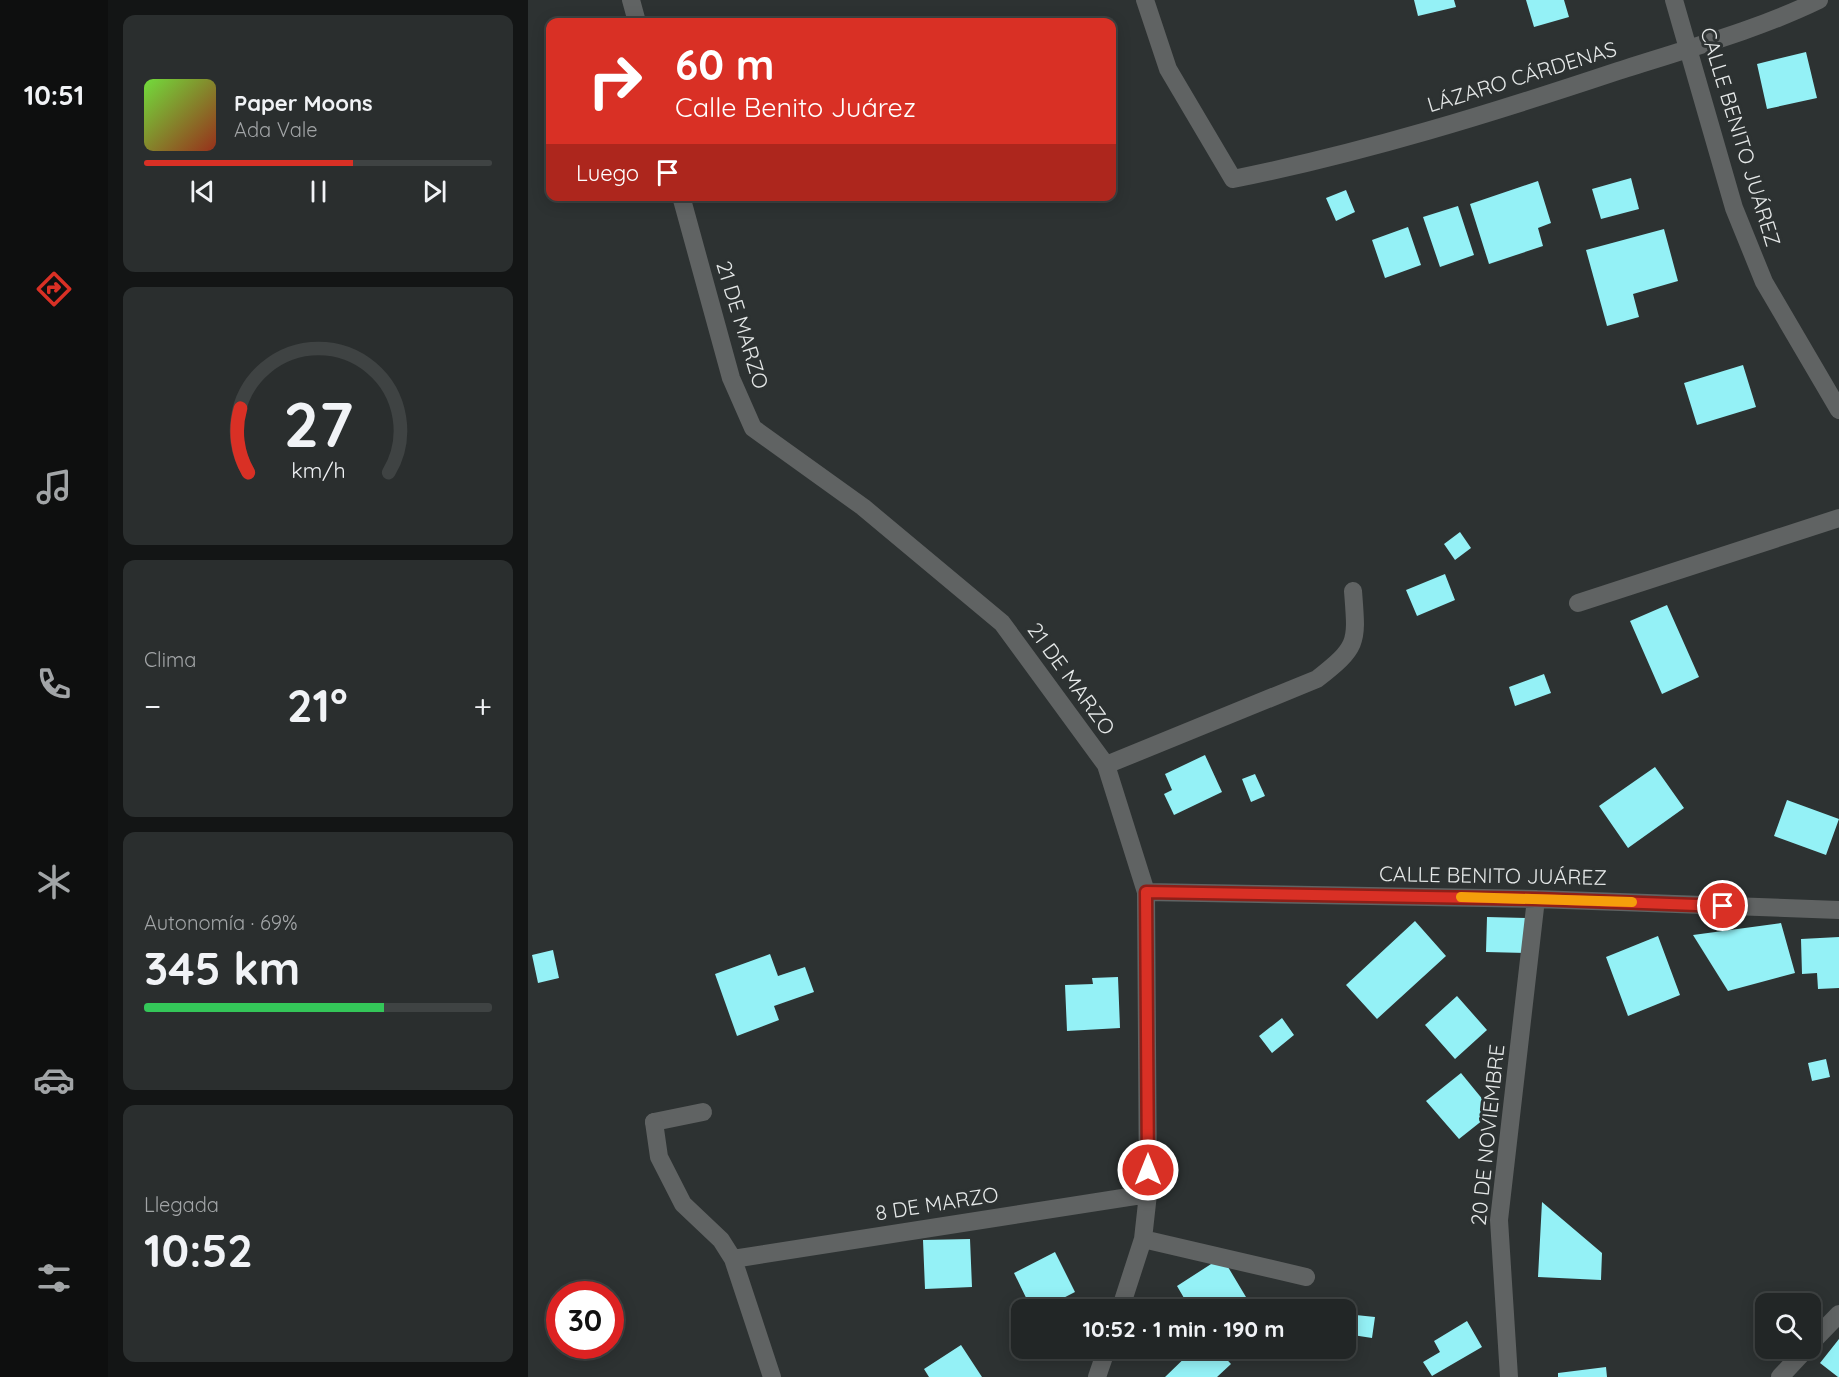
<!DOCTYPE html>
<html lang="es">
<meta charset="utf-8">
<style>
body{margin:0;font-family:Quicksand,sans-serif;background:#2a2e2e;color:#f1f3f6;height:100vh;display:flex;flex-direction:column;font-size:22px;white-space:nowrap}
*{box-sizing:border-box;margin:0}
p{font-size:20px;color:#a2a5a7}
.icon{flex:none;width:33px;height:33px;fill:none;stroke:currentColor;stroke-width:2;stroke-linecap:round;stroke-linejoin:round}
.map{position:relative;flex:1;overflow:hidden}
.side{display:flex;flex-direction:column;gap:15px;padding:15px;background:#131515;width:420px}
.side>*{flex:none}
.guide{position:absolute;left:18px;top:18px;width:570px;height:183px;border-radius:12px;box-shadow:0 3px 15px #0003,0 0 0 2px #3f4343;background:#d93025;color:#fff;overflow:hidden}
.controls{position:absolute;left:1227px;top:1293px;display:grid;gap:12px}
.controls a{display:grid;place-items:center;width:66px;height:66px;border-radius:12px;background:#222626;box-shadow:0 3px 15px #0003,0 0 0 2px #3f4343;font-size:30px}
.speed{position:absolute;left:18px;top:1281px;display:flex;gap:12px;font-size:30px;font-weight:700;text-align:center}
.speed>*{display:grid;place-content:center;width:78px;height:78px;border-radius:50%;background:#222626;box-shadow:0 3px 15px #0003,0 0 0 2px #3f4343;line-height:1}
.speed .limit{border:9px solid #d22;background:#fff;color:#111}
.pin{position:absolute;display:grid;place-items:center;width:51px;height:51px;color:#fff;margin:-26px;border:3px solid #fff;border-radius:50%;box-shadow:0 2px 6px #0007}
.me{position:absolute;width:66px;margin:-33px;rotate:0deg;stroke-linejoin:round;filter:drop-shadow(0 0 4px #0008)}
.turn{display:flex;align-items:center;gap:21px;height:126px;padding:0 30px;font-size:27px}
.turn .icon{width:78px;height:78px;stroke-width:2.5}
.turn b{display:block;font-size:42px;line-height:51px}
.then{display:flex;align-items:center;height:57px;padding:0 30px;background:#0003;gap:12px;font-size:22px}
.big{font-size:45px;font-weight:800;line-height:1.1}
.side .tile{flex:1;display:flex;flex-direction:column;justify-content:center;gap:9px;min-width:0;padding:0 21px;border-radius:12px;background:#2a2e2e}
.side .dial{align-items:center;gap:0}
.dial svg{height:156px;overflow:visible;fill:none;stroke:#3f4343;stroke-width:7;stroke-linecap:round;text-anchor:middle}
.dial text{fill:#f1f3f6;stroke:none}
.song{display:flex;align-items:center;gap:18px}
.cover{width:72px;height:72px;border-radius:9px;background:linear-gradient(135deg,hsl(100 70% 55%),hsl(10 70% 35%))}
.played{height:6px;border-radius:3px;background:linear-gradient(90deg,#d93025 60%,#3f4343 60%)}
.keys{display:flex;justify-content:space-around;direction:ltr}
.heat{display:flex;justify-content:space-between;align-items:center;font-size:33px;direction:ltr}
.charge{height:9px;border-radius:4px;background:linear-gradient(90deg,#34c759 69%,#3f4343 0)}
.trip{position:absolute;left:483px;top:1299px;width:345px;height:60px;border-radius:12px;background:#222626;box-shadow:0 3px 15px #0003,0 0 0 2px #3f4343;font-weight:800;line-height:60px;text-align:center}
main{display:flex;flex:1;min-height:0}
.tab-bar{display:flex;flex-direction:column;width:108px;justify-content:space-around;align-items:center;background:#0e0f0f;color:#a2a5a7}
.tab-bar .icon{width:42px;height:42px}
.tab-bar .selected{color:#d93025}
.tab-bar b{font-size:27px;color:#f1f3f6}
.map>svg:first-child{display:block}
.building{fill:#94f1f6}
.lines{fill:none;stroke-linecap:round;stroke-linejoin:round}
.lane{stroke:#606363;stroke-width:18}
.street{stroke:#606363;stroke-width:18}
.route-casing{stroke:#8d1f18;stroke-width:15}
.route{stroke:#d93025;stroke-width:10}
.slow{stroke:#f59e0b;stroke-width:10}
.labels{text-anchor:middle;stroke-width:6;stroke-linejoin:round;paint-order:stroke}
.street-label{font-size:21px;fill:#e5e8e8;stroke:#2d3232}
</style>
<main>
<nav class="tab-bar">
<b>10:51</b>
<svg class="icon selected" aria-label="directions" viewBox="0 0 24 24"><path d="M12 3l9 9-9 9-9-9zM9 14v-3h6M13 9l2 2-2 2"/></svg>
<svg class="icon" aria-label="music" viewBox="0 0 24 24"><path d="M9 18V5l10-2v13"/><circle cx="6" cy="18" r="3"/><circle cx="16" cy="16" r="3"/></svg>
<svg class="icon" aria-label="phone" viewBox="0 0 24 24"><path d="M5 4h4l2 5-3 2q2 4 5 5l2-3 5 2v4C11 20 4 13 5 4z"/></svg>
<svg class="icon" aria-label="climate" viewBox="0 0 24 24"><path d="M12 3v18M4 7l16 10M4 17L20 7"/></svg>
<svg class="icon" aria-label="car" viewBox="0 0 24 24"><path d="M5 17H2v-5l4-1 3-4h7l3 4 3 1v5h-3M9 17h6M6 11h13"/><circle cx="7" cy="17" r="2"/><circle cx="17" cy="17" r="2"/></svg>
<svg class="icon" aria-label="filters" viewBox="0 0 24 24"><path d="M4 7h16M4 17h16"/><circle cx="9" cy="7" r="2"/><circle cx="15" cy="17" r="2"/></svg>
</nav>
<section class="side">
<div class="tile">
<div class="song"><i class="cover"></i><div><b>Paper Moons</b><p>Ada Vale</p></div></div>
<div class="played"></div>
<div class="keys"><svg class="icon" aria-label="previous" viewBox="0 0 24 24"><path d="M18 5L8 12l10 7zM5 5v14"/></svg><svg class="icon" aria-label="pause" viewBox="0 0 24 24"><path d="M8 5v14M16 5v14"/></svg><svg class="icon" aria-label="next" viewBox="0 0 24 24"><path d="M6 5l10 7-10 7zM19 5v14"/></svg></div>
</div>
<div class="tile dial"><svg viewBox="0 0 100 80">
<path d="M14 69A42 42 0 1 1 86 69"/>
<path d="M14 69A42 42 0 0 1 10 36" stroke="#d93025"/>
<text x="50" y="56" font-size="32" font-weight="700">27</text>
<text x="50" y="72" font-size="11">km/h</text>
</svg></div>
<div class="tile"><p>Clima</p>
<div class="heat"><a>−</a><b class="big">21°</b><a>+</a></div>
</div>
<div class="tile"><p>Autonomía · 69%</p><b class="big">345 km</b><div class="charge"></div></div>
<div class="tile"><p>Llegada</p><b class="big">10:52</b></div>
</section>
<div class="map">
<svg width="1311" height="1377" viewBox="0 0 1311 1377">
<rect width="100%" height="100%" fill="#2d3232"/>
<path class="building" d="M886 0H926L928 7 890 16Z
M998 0H1036L1041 17 1006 27Z
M1278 52 1289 98 1239 109 1229 64Z
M1103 178 1111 209 1073 219 1064 189Z
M1010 181 1023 223 1010 228 1015 246 961 264 942 204Z
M818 190 827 212 808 221 798 198Z
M930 206 946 255 912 267 895 217Z
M880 227 893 265 857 278 844 240Z
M1136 229 1150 281 1105 294 1111 317 1079 326 1058 250Z
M1215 365 1228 407 1169 425 1156 383Z
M932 532 943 548 927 560 916 544Z
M917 574 927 600 889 616 878 590Z
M1139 605 1171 677 1134 694 1102 621Z
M1016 674 1023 693 987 706 981 687Z
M677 755 694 792 646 815 636 794 644 790 637 774Z
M1127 767 1156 808 1100 848 1071 806Z
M727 774 737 796 723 802 714 779Z
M1259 800 1311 819 1298 855 1246 836Z
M959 917 1001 918 999 953 958 952Z
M887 921 918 956 849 1019 818 985Z
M1253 923 1267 973 1200 991 1165 935Z
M1130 936 1152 995 1100 1016 1078 957Z
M1311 937V988L1290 989 1289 973 1274 974 1273 939Z
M25 950 31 978 10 983 4 955Z
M242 954 250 976 277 967 286 992 246 1006 251 1020 209 1036 187 974Z
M590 977 592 1028 539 1031 537 985 565 984 564 978Z
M929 996 959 1030 927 1059 897 1025Z
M754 1018 766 1035 744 1053 731 1036Z
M1298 1059 1302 1077 1284 1081 1280 1063Z
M933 1073 965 1112 931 1139 898 1101Z
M1014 1202 1074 1253 1073 1280 1010 1277Z
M442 1239 444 1287 397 1289 395 1240Z
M527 1252 547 1292 512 1310H504L486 1273Z
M694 1257 721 1302 709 1310H663L649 1286Z
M757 1306 773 1308V1310H756Z
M818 1314 847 1317 844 1338 818 1334Z
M939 1321 954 1347 904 1376 895 1362 912 1352 906 1341Z
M1311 1339V1377H1310L1292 1363Z
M433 1345 454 1377H401L396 1369Z
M667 1348H688L703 1364 689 1377H637Z
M1078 1367 1079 1377H1030V1373Z"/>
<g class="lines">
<path class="lane" d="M126 1122 175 1112"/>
<path class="street" d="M103 0 109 22
M617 0 640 69 705 179C835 153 964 113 1090 71 1158 49 1227 31 1291 0
M1146 0 1206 208 1236 282 1311 410
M153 196 203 378 225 428 335 507 474 623 578 765 618 892 620 1194 615 1239 592 1310
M1050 603 1311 518
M578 765 789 679C831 646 829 643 825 591
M618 892 1008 899 1311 910
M126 1122 131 1157 155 1204 193 1240 205 1259 244 1377
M615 1239 778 1277
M205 1259 620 1194
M1282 1344 1311 1314
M569 1377 579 1348
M981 1377 971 1220 1008 899
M1252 1377 1279 1348"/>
</g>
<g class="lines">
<g class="route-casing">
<path id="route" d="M620 1170 618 892 1008 899 1195 906"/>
</g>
<use href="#route" class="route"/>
<path class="slow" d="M933 897 1104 902"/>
</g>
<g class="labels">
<g class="street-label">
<text transform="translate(994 77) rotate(-17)" y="7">LÁZARO CÁRDENAS</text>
<text transform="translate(1212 137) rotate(73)" y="7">CALLE BENITO JUÁREZ</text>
<text transform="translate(214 325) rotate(73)" y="7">21 DE MARZO</text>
<text transform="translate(543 679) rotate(54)" y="7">21 DE MARZO</text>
<text transform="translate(965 876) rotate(1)" y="7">CALLE BENITO JUÁREZ</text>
<text transform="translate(960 1135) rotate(-84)" y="7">20 DE NOVIEMBRE</text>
<text transform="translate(409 1204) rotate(-9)" y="7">8 DE MARZO</text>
</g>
</g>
</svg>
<div class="controls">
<a><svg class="icon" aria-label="search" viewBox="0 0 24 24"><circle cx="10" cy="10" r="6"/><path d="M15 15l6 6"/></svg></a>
</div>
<div class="speed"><div class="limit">30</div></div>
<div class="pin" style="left:1195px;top:906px;background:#d93025"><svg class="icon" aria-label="arrive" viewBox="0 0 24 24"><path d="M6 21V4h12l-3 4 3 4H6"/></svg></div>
<svg class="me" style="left:620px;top:1170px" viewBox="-20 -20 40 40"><circle r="17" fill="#d93025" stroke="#fff" stroke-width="3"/><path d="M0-11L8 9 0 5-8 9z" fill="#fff"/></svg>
<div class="trip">10:52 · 1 min · 190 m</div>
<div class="guide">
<div class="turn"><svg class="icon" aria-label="right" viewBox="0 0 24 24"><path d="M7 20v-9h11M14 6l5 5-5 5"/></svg><div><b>60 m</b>Calle Benito Juárez</div></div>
<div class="then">Luego<svg class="icon" aria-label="arrive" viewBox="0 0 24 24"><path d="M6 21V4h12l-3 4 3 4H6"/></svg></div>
</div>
</div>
</main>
